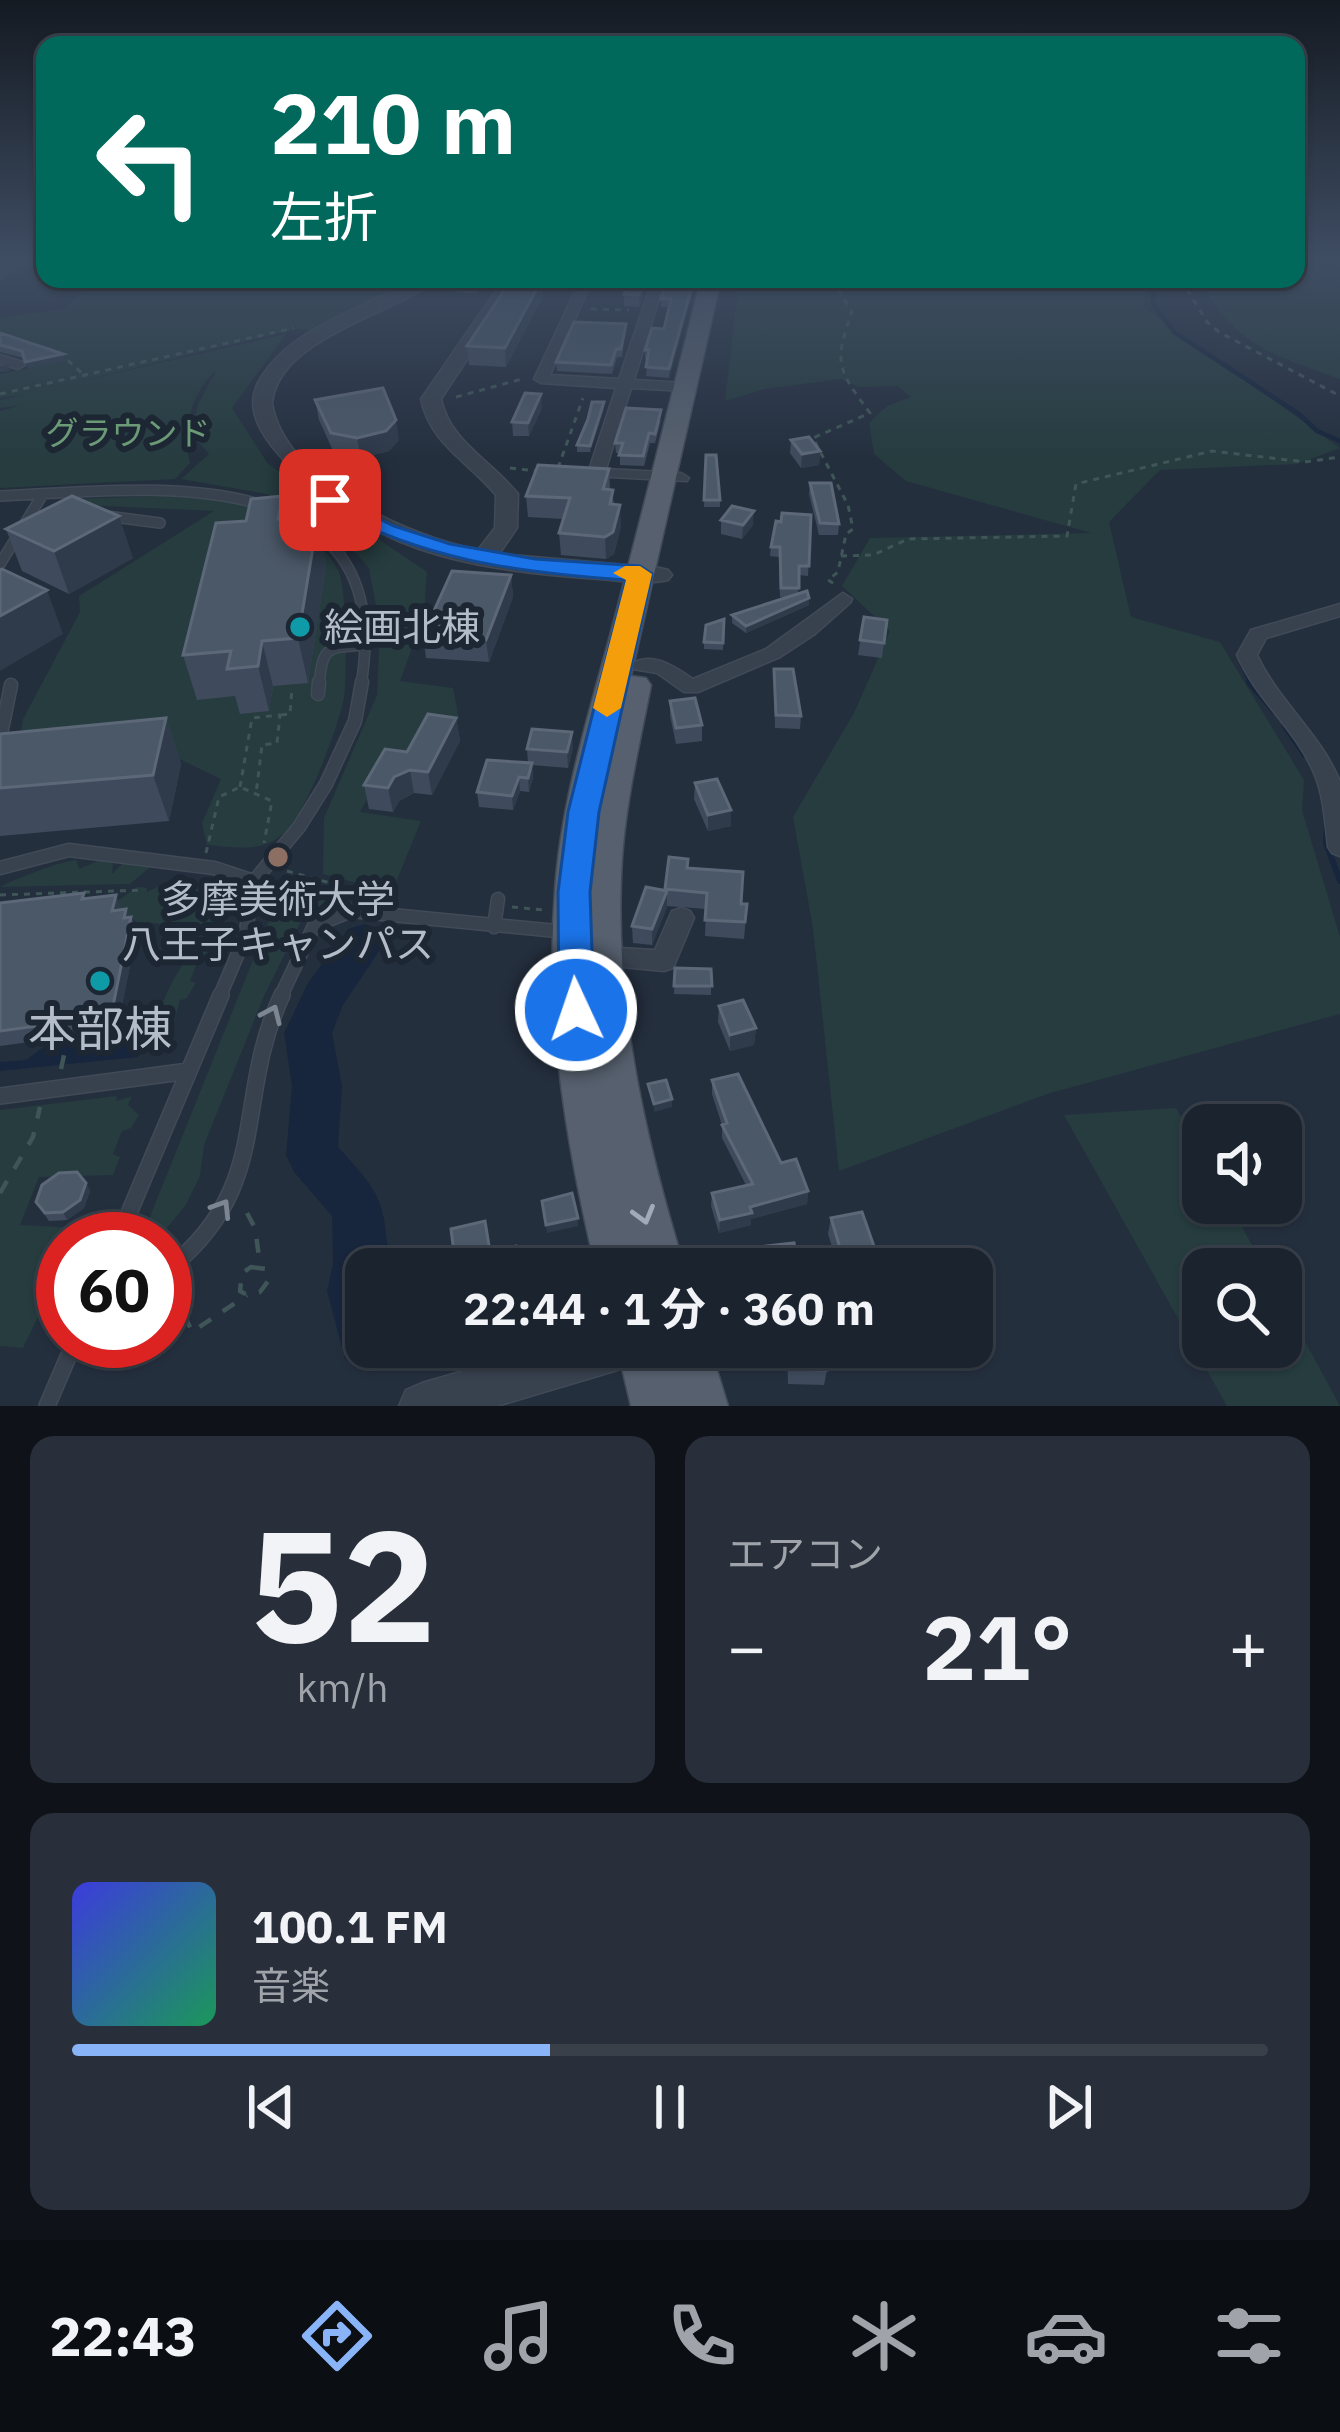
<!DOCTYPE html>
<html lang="ja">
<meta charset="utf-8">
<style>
body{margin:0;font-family:"IBM Plex Sans","Noto Sans JP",sans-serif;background:#282f3a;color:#f1f3f6;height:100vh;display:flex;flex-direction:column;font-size:45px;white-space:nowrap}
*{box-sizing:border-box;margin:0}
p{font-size:39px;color:#a0a4aa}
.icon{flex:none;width:66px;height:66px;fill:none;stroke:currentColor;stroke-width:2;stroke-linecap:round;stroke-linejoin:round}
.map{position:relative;height:1406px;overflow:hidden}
.drawer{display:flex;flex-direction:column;gap:30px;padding:30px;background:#0f1319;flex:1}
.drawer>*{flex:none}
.top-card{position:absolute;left:36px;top:36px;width:1269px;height:252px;border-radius:24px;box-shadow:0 3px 9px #0004,0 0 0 3px #39404a;background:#00695c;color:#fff;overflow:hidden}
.fabs{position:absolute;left:1182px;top:1104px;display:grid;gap:24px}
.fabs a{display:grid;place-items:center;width:120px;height:120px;border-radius:24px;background:#1b232e;box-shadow:0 3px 9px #0004,0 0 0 3px #39404a;font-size:60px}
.speed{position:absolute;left:36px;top:1212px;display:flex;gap:24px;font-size:60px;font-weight:700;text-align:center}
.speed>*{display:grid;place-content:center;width:156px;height:156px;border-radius:50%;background:#1b232e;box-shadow:0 3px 9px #0004,0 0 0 3px #39404a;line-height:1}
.speed .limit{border:18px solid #d22;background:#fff;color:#111}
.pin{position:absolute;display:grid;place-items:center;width:102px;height:102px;color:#fff;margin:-51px;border-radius:24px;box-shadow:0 6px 18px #0006}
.me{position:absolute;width:132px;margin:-66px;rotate:357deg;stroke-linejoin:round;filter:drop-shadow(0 0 9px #0008)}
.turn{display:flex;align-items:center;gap:42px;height:252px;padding:0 36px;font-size:54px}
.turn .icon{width:156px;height:156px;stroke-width:2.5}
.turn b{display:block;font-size:84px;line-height:102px}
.big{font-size:90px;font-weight:700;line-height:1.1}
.drawer .widget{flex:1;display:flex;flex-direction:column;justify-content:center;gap:18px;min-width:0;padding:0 42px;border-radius:24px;background:#282f3a}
.drawer .dial{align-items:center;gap:0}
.dial b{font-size:156px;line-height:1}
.song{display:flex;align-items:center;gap:36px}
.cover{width:144px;height:144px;border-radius:18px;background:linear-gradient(135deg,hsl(240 70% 55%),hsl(150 70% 35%))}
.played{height:12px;border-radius:6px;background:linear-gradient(90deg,#8ab4f8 40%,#39404a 40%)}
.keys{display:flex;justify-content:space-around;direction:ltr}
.heat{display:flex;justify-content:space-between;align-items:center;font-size:66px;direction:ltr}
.drawer .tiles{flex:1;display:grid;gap:30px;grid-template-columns:1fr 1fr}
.widget:last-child{grid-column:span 2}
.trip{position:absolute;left:345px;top:1248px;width:648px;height:120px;border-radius:24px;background:#1b232e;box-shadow:0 3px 9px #0004,0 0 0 3px #39404a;font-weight:700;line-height:120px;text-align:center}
.dock{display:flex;height:192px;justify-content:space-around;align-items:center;background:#0b0e12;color:#a0a4aa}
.dock .icon{width:84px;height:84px}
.dock .current{color:#8ab4f8}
.dock b{font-size:54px;color:#f1f3f6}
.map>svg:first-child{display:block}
.green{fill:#263c3f}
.water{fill:#17263c}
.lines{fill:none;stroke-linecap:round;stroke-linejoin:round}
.stream-far1{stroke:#17263c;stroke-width:4.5}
.stream{stroke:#17263c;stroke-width:6}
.river{fill:#17263c;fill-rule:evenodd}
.service-far2-casing{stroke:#414a57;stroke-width:12}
.service-far1-casing{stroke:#414a57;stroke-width:15}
.service-casing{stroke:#414a57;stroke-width:18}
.minor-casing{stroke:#414a57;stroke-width:3}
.tertiary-casing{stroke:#414a57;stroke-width:3}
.primary-casing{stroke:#414a57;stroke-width:3}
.path-far1{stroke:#3f5557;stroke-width:3;stroke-dasharray:6 6;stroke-linecap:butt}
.path{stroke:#3f5557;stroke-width:4.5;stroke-dasharray:14 14;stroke-linecap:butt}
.service-far2{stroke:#38414e;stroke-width:9}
.service-far1{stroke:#38414e;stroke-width:12}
.service{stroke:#38414e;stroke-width:15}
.minor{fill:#38414e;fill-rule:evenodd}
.tertiary{fill:#38414e;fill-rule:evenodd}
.primary{fill:#56606e;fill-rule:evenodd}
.wall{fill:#3f4b5c}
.shaded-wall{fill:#2f3b4b}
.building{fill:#4b5868;stroke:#5c6777;stroke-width:3}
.oneway{stroke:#7c8592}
.oneway2{stroke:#a1aab7}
.route{fill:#1a73e8;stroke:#114b97;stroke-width:3}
.slow{fill:#f59e0b}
.culture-dot{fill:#0f9aa8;stroke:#1d2633;stroke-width:4.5}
.education-dot{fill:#8d6e63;stroke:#1d2633;stroke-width:4.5}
.labels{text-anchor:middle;stroke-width:12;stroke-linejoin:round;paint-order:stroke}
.far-park-label{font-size:33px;fill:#6b9a76;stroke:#1d2633}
.poi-label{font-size:39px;fill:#b4bcc9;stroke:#1d2633;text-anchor:start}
.near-poi-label{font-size:48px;fill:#b4bcc9;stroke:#1d2633}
</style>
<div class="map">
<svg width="1340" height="1406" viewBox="0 0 1340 1406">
<rect width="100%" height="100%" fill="#242f3e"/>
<path class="green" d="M1296 262H1340V379C1275 355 1233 346 1200 279H1296Z
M95 279H416L320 331 297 329 64 385 286 334 232 408 268 464 427 572 424 615 400 681 453 688 459 719C440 747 413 765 381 773L360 812 421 821 392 892 323 874 324 818 377 695 380 627 369 568 343 539 267 494 181 479 209 454 192 435 198 404 216 371C191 391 182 432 190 463L175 479 0 488V411L19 406 0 408V400L23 395 0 398V374L65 361 0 337V318L64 309Z
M739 279H1146L1144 307 1340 448 1297 464 1160 470 1109 522 1131 617 1220 642 1304 780 1302 810 1340 937V1014L1047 1094 839 1171 813 928 793 817 854 713 890 631 842 586 870 538 1091 533 906 481 874 454 869 423 887 406 911 397 898 386 859 387 840 379 764 389 725 401Z
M216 494C257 508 316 529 338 570 347 585 347 678 344 698 338 728 307 811 285 832 262 854 235 847 207 845L202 823 221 779 179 759 88 767 18 752 23 719 80 612 79 596 214 511 61 504 70 499Z
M102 859 113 863 112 874 122 864 143 859 149 868 130 884 0 887C15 879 61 861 76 860L79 869Z
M178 877 187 883 184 888 204 890 224 914 202 930 175 938 157 923 141 925 112 905 137 887 147 888V892Z
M275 881 326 890 327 906 301 921 264 996 204 1145 200 1176 185 1206 165 1230 145 1229 280 893Z
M206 940 211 954 199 958 190 981 196 983 186 999 180 1000 167 1048 151 1047C152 1018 181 954 206 940Z
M117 1096 116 1101 132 1096 128 1105 139 1115 131 1128 122 1131 113 1154 120 1157 113 1175 39 1177 20 1225 81 1228 75 1239H63V1265L23 1348 0 1346V1110Z
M1176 1108 1203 1157V1203H1229L1265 1269H1203V1347H1281V1297L1340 1406H1227L1064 1115Z"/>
<path class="water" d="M148 1022 153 1023 149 1041 143 1042 138 1057 0 1071V1062L26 1060 49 1043 145 1035Z"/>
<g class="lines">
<path class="stream-far1" d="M1151 279 1154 305 1174 332 1299 414 1317 431 1340 441
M1241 663 1252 685"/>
<path class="stream" d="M1249 682 1274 711
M1285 726 1305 755
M1327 824 1326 843 1340 881"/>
<path class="river" d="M364 924 380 929 386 941 343 1005 332 1033 342 1086 338 1147C382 1195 384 1199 389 1264L388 1269H366V1347H391L387 1359 366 1367 345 1359 327 1291 333 1264 332 1216 294 1172 286 1155 292 1086 284 1033 308 983 348 929Z"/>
<g class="service-far2-casing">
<path id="service-far2" d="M0 496C147 489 400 455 361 685
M106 516 160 523
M0 564 43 494
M319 685C323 646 326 648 364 645"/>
</g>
<g class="service-far1-casing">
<path id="service-far1" d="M318 694 319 682
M0 739 11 685
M0 868 69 850 214 868 254 881
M494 927 498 899
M219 998 245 937 254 881 299 827 326 784 355 721 362 682
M280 998 314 926 351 911 567 932"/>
</g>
<g class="service-casing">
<path id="service" d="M0 1096 189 1071
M118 1239 221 995
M165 1272C275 1186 232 1102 282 995
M47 1406 75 1341"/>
</g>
<g class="minor-casing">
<path id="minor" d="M581 279H593L550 375 619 379 653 279H665L634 380 686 383 693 387 686 391 631 388 606 469 681 473 689 478 687 481 590 476 588 473 616 388 541 383 534 379Z
M0 355 23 362 25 365 18 369 0 364Z
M843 593 852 599 850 603 815 634 780 657 698 692H684L657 673 633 669 630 665C651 650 674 666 693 679L766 649Z
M1340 604V616L1266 638 1257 655C1278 701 1321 734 1340 782V856L1332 853 1328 847C1325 822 1324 796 1314 773 1296 730 1256 699 1237 655L1251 630Z
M681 908 690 911 694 918 673 968 664 971 592 964 588 957 592 950 601 947 655 950 672 911Z"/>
</g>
<g class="tertiary-casing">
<path id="tertiary" d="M5 262H22L0 279V266Z
M417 279H437C393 316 279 337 272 403 284 481 410 537 478 550L495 528 496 495C469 462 430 444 421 399L504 279H520L441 399C450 442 492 461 518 494L517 528 499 554 660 568 668 570 672 575 668 580C643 586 612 579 586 578 467 569 363 550 281 457 263 437 244 410 258 383 287 328 367 307 417 279Z
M546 1347H643L636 1362 621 1369 497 1406H399L406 1390 422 1383Z"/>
</g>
<g class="primary-casing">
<path id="primary" d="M701 279H721L631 676 646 678 651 685C640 742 626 800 622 859 613 999 644 1136 685 1269H596C566 1145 545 1018 555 890 561 802 588 717 611 632 642 515 671 397 701 279Z
M617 1347H710L728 1406H631Z"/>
</g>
<path class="path-far1" d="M832 279 852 312C833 363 838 370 870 413L813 438 848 505 853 529 846 534 838 572 828 580 836 585
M1181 279 1207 322 1219 332 1340 396
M591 309 629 310
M36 345 60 353 86 377
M0 394 294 328
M456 397 522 379
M510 468 536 471
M558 468 583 398
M841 556 873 555 908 539 1067 536 1076 484 1212 451 1305 462 1340 457
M281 715 290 714 292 688
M240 787 252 718 280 715 277 743 262 745 256 794
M206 853 219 797 240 787 272 801 264 843
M287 871 377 896
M0 895 144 890
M512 907 544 910"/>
<path class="path" d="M61 1069 68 1037
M0 1193 33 1137 40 1107
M247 1213 255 1228 260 1264
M251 1267 266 1269 268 1281 260 1292 247 1295 240 1291 242 1273Z
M173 1289 192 1332 247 1295"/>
<use href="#service-far2" class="service-far2"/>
<use href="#service-far1" class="service-far1"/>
<use href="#service" class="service"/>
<use href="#minor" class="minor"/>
<use href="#tertiary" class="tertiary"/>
<use href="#primary" class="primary"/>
</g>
<path class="wall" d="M490 279 477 294 455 292 454 281Z
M542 279 543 296 506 367 469 365 467 346Z
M648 279 639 307 624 306V294Z
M667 279H696L669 378 646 376 648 359H645V350L664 329 669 307H661V299Z
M626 324 622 357H617L612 374 557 371 556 362Z
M0 333 63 354 65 361 28 368 24 358 0 352Z
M315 400 399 440 389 451 361 458 334 453 319 420Z
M542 408 529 436H513L512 422Z
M604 409 590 452H577V445Z
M661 420 655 443H650L644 466 620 465V453H616L615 443Z
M791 440 820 451 819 465 801 468 790 453Z
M706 455 720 500V507H704Z
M609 469 610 489 621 526 614 554 606 559 561 555 559 533 564 519 528 517 526 496Z
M810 483 839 524 838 535H819L809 494Z
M811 515 808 576 799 575 798 594 809 605 746 633 732 623V615L788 597H780L779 557 770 556 771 547 781 522Z
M287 518 290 525 317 523 326 566 308 683 273 686 269 711 240 714 235 696 197 700 183 655Z
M721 520 753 525 742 539 721 534Z
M6 529 133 558 69 594 22 571Z
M511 575 513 597 489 662 426 658 423 635Z
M864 617 887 620 882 658 858 655Z
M724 619 723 650 704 649V642Z
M774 669 801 716 800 729 775 728Z
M670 701 702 725V741L676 744 670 716Z
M166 718 181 764 169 821 0 836V734Z
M456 718 460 741 432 795 414 793 399 801 393 812 369 809 364 785Z
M573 748 568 768 532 765 533 777 529 792 520 791 513 810 479 807 477 792 528 763 527 749Z
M695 783 731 826 708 831 694 799Z
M688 859V868L741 904H747L744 939 705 936 706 909 667 906 652 945 633 943 632 926 665 891Z
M86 899 122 910 129 918 131 917 137 931 117 1030 0 1046V903Z
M675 968 711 969V995L674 994Z
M719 1006 756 1028 754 1045 730 1051 718 1022Z
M712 1080 781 1163 808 1191 807 1204 751 1219V1225L719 1233 711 1206 712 1193 746 1185 722 1138V1125L712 1094Z
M86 1183 90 1191 84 1208 67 1220 49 1221 36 1202Z
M831 1218 876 1252 873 1267 839 1269 828 1234Z
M787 1347H825L827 1370 824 1385 788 1384Z"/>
<path class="shaded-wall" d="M479 279H490L477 294 476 282Z
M542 279 543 296 506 367 505 348Z
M644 279H648L639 307V295Z
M694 279H696L669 378V369Z
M63 354 65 361 28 368 25 362Z
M8 365 10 371 0 372V366Z
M541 394 542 408 529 436 528 423Z
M604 402V409L590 452V446Z
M396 420 399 440 389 451 361 458 357 438Z
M820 451 819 465 801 468 802 454Z
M283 496 288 521 289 518 298 560 278 519Z
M620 505 621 526 614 554 606 559 605 537Z
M754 511 753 525 742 539 743 525Z
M119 516 133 558 69 594 54 551Z
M317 523 326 566 308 683 298 638Z
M511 575 513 597 489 662 486 640Z
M47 590 63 634 0 671V616Z
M809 598V605L746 633V626Z
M262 641 273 686 269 711 258 666Z
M166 718 181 764 169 821 153 775Z
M456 718 460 741 432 795 428 772Z
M572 732 573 748 568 768 567 752Z
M532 763 533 777 529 792 528 778Z
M410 770 414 793 399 801 393 812 388 788 394 777Z
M519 777 520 791 513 810 512 796Z
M731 810V826L708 831V815Z
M667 891V908L652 945V929Z
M116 895 122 909 112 911Z
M126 909 137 931 117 1030 111 1016Z
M756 1028 754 1045 730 1051V1035Z
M672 1099V1107L654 1112V1104Z
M86 1183 90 1191 84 1208 67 1220 63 1212Z
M808 1191 807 1204 751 1219V1225L719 1233 720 1220 750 1207Z
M578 1218V1226L547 1233 546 1225Z"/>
<path class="building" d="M455 279H479L476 282 454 281Z
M512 279H542L505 348 467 346Z
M628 279H644L639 295 624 294Z
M667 279H694L669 369 646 367 649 350H645L652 328 664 329 671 299H661Z
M574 322 626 324 621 349H616L611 365 556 362Z
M0 333 63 354 25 362 22 351 0 345Z
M383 388 396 420 386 431 357 438 331 433 315 400Z
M525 393 541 394 528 423 512 422Z
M592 402H604L590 446 577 445 588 419Z
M626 408 661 410 655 434 649 433 643 456 619 455 623 443H615Z
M809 437 820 451 802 454 791 440Z
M706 455H716L720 500H704Z
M538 465 609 469 603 489 613 490 610 504 620 505 613 532 605 537 559 533 570 498 526 496Z
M810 483H831L839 524 820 523Z
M72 496 119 516 54 551 6 529Z
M283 496 278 519 289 518 287 525 317 523 298 638 262 641 258 666 227 669 231 651 183 655 216 523 246 521 251 499Z
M732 506 754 511 743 525 721 520Z
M782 513 811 515 809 566H799V588H781L780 547H771L776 521 781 522Z
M2 569 47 590 0 616V570Z
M452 571 511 575 486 640 423 635Z
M807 591 809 598 746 626 732 615Z
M864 617 887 620 884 643 860 640Z
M724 619 723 643 704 642 706 625Z
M774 669H793L801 716 776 715Z
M695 698 702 725 676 728 670 701Z
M428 714 456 718 428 772 410 770 394 777 388 788 364 785 385 749 407 752Z
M166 718 153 775 0 788V734Z
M532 729 572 732 567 752 527 749Z
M487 760 532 763 528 778 519 777 512 796 477 792Z
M717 779 731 810 708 815 695 783Z
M669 857 688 859 687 868 743 872 741 904H747L745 922 705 920 707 893 665 889Z
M646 887 667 891 652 929 632 926Z
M84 893 82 899 116 895 112 911 126 909 124 918 131 917 111 1016 0 1031V903Z
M675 968 711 969 712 986H674Z
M743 1000 756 1028 730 1035 719 1006Z
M738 1074 781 1163 796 1159 808 1191 750 1207 752 1213 720 1220 712 1193 753 1184 722 1125 727 1123 712 1080Z
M666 1080 672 1099 654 1104 648 1084Z
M77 1172 86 1183 80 1200 63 1212 45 1213 36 1202 42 1185 59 1173Z
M572 1193 578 1218 546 1225 542 1201Z
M862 1212 876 1252 843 1258 831 1218Z
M485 1221 490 1252 516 1246 520 1269H456L451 1229Z
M794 1243 799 1269H721L719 1251Z
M789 1347H825L827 1370 790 1369Z"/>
<defs><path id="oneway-chevron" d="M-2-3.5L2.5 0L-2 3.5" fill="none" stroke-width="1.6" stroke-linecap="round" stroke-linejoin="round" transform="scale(3)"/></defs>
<g class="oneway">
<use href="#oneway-chevron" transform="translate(272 1014) rotate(-66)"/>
<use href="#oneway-chevron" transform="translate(222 1208) rotate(-58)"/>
</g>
<use class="oneway2" href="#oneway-chevron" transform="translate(644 1215) rotate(74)"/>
<linearGradient id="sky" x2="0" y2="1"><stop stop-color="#141a22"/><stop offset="0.57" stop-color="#3f4d63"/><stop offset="1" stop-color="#3f4d63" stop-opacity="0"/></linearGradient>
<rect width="1340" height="458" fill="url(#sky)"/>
<path class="route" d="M330 494 394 526 450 544 535 559 640 566 652 574 599 812 590 892 594 1010 589 1020 576 1024 564 1020 559 1010 558 892 568 812 626 580C514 572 423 560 323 505L319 500Z"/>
<path class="slow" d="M640 566 652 574 621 708 607 717 593 708 626 580 613 573 625 566Z"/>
<g class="culture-dot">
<circle cx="300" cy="627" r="12"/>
<circle cx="100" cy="981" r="12"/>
</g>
<circle class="education-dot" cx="278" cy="857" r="12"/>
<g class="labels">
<g class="far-park-label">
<text x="128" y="445">グラウンド</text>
</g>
<g class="poi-label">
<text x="324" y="641">絵画北棟</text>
<text x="278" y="913" text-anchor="middle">多摩美術大学<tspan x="278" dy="45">八王子キャンパス</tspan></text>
</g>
<g class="near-poi-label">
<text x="100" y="1046">本部棟</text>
</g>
</g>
</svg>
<div class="fabs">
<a><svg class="icon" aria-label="sound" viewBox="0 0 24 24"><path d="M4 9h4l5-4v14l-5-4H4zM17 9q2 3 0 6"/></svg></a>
<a><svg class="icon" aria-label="search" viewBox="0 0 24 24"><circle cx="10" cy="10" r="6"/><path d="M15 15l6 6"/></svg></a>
</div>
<div class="speed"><div class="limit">60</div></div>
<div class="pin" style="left:330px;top:500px;background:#d93025"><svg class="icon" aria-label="arrive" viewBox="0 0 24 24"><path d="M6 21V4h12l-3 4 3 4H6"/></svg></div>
<svg class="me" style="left:576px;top:1010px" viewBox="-20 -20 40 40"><circle r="17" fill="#1a73e8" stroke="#fff" stroke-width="3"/><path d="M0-11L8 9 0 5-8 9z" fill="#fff"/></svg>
<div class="trip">22:44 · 1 分 · 360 m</div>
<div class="top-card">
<div class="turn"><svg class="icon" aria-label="left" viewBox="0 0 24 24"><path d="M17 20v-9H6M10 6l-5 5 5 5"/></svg><div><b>210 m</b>左折</div></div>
</div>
</div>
<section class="drawer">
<div class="tiles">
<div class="widget dial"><b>52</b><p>km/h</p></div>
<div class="widget"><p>エアコン</p>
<div class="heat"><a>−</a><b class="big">21°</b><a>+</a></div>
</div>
<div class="widget">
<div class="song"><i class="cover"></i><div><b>100.1 FM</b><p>音楽</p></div></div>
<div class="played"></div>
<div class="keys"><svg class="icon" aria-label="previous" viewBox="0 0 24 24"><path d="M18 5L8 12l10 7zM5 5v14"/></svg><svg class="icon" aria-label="pause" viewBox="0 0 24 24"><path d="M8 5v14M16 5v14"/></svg><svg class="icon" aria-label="next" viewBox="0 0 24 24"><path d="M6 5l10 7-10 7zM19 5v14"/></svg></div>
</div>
</div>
</section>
<nav class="dock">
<b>22:43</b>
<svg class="icon current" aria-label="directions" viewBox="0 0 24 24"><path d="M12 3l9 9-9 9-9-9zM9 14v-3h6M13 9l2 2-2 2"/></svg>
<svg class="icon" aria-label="music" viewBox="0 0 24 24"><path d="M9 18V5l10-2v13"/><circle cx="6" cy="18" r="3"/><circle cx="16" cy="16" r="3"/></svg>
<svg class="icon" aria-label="phone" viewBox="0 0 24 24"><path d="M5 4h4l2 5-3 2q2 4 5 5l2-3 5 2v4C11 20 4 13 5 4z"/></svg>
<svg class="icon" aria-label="climate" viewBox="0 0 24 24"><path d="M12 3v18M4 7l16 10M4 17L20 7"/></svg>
<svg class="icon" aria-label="car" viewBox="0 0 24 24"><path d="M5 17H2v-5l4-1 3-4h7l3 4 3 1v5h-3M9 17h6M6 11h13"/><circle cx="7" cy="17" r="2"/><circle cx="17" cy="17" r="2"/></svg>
<svg class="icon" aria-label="filters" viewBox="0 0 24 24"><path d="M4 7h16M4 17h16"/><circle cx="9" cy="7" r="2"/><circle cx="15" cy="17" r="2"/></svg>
</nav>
